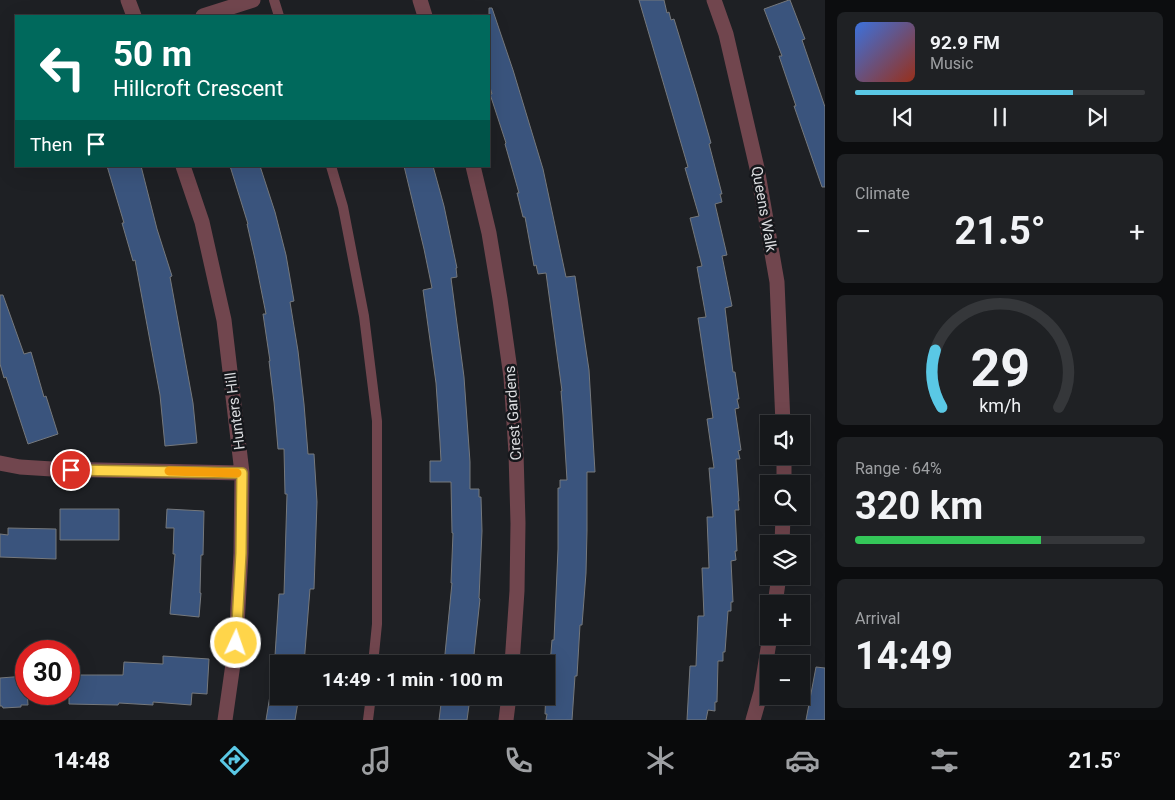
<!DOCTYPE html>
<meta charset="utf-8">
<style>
body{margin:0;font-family:Roboto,sans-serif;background:#1f2124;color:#f1f3f6;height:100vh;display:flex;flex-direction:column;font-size:19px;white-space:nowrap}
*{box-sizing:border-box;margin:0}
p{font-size:16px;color:#9ea0a3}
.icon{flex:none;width:28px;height:28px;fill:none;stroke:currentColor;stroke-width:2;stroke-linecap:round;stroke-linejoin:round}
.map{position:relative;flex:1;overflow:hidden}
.details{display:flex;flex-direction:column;gap:12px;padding:12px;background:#0c0d0f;width:350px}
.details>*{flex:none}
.guide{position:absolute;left:15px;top:15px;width:475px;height:152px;border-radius:0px;box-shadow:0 5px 20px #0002,0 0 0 1px #35373a;background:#00695c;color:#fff;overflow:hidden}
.fabs{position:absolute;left:760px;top:415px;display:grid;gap:10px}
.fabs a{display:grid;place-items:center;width:50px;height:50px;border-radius:0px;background:#16181b;box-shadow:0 5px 20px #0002,0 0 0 1px #35373a;font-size:25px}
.speed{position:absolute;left:15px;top:640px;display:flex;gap:10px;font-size:25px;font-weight:700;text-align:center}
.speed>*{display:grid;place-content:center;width:65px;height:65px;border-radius:50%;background:#16181b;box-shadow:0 5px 20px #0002,0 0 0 1px #35373a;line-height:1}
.speed .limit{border:8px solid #d22;background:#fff;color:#111}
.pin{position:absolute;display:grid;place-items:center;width:42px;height:42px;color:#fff;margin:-21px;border:2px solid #fff;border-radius:50%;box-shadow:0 1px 5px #0007}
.me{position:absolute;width:55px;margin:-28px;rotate:3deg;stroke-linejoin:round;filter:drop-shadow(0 0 4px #0008)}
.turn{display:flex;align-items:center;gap:18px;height:105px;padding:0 15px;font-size:22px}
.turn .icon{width:65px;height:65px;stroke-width:2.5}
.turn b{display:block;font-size:35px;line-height:42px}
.then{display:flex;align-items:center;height:48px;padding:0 15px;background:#0003;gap:10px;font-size:19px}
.big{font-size:38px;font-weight:700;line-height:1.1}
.details .card{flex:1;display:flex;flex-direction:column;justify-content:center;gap:8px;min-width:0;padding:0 18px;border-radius:8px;background:#1f2124}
.details .dial{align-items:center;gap:0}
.dial svg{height:130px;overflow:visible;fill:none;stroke:#35373a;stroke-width:7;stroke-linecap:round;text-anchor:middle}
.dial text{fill:#f1f3f6;stroke:none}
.song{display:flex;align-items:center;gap:15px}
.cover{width:60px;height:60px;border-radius:8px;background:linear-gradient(135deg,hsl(220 70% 55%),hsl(10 70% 35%))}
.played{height:5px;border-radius:2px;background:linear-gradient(90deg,#5ac8e5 75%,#35373a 75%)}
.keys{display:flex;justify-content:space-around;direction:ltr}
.heat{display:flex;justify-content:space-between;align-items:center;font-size:28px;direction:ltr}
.charge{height:8px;border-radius:4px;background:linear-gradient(90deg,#34c759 64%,#35373a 0)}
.trip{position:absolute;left:270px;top:655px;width:285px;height:50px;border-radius:0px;background:#16181b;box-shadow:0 5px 20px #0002,0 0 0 1px #35373a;font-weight:700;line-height:50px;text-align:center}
.tab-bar{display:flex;height:80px;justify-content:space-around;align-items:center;background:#090a0b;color:#9ea0a3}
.tab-bar .icon{width:35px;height:35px}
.tab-bar .selected{color:#5ac8e5}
.tab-bar b{font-size:22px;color:#f1f3f6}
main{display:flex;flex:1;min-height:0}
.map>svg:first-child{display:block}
.building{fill:#3a547d;stroke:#75787c}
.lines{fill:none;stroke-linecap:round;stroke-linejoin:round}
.lane{stroke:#71464e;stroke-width:10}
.street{stroke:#71464e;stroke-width:15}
.route-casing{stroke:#a68a30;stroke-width:12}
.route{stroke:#ffd54a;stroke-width:9}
.slow{stroke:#f59e0b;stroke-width:9}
.labels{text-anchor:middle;stroke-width:5;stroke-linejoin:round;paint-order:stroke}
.street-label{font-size:15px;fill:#dcdde0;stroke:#15171b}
</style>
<main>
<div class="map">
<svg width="825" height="720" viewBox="0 0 825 720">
<rect width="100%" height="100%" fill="#1e2024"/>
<path class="building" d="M639 0H664L667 13 669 12 671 20 674 19 697 94 711 143 709 144 722 194H720L722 202 715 204 727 255 722 256 732 306 725 308 733 372H735L739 399H737L739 408 735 409 741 450 738 451 740 459H736L739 501H738L739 510H735L737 551H735L736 560 731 561 733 602H731V611H728L725 652H723V661H718L717 702H715V711L708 710 706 720H687L690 666H696L698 616H704L702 568H709L707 517H713L709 468H714L707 419 713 418 698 318 706 317 697 267 702 266 690 218 699 216 685 168 688 167Z
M789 0H790L805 39 802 40 825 107V187H822L794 106H796L779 56H782L764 9Z
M489 8H492L513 70 543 169 566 277 575 276 589 370 595 472H587V531L586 573 582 625H580L577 676H575L572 720H546L547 714H545L546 689H548L552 640H554L558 549V488H560V480H567L563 415 561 391H562L546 273 538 274 536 265 534 266 525 217H523L517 193H519L505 144 506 143 490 94H492L489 84Z
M107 166H141L157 229 172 276 170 277 193 403 197 443 165 446 160 395 135 260 133 261 122 223H124Z
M230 166H260L275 212 286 255 294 301 290 302 298 351 304 404 308 454H314L317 502 314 589H310L304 664H279V696H299L295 720H266L274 671 279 594H284L287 494H285L284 449H278L274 402 269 361H270L263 314H266L255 259 247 224H248Z
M404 166H433L444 206 457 268H456L457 277 451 278 464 377 470 462V489H479V497H481L482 531 479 598 480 599 473 664H444L452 583H451L453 533H452L451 482H430V461H441L440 442 436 383 423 290 432 288 424 249Z
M0 295H3L24 354 31 352 44 397 46 396 58 434 28 444 6 377 4 378 0 364Z
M60 509H119V540H60Z
M167 509 204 511 203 555H201L200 593H201L199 617 170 614 175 554H173L174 528H166Z
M8 528 56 529V559L0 557V534L8 535Z
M163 656 209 659 207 694 192 693 191 705 153 702V705L119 703 118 705 69 704V675H123L124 662 163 664Z
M816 667 825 668V720H806Z
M26 676 28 705H21V707L3 708 2 706H0V678Z
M442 696H468L470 698 467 720H439Z"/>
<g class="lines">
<path class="lane" d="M274 0 279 16
M331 166 343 207 364 316 377 421V624L373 664
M368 720 371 696"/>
<path class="street" d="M128 0 134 16
M420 0 425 16
M714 0 726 34 757 168 777 282 783 424
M203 16 253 0
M183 166 202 222 224 320 242 473 241 553 236 643 225 720
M473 166 489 233 500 299 511 377 516 453 518 523 517 591 512 664
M784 456V484
M0 463 20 467 52 469 242 473
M782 544 783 516
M775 604 779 576
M506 720 509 696
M753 720 761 692 770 636"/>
</g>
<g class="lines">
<g class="route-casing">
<path id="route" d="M71 470 242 473 241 553 236 643"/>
</g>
<use href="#route" class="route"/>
<path class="slow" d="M169 471 237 473"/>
</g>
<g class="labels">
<g class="street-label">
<text transform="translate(764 209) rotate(80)" y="5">Queens Walk</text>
<text transform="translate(235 411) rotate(-97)" y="5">Hunters Hill</text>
<text transform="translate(513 413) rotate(-94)" y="5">Crest Gardens</text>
</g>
</g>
</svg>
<div class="fabs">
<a><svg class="icon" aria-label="sound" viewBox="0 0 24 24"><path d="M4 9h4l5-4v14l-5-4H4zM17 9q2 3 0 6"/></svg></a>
<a><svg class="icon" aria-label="search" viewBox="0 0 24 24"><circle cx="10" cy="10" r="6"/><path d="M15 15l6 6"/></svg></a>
<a><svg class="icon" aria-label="layers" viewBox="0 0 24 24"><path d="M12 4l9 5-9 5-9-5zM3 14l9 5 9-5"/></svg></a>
<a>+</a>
<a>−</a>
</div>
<div class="speed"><div class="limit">30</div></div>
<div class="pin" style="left:71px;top:470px;background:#d93025"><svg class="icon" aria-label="arrive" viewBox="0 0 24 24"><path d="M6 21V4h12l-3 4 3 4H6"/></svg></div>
<svg class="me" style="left:236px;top:643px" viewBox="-20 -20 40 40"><circle r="17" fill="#ffd54a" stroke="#fff" stroke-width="3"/><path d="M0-11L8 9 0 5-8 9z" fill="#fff"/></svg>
<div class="trip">14:49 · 1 min · 100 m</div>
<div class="guide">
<div class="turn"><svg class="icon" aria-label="left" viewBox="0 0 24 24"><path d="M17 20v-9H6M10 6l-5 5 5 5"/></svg><div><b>50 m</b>Hillcroft Crescent</div></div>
<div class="then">Then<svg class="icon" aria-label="arrive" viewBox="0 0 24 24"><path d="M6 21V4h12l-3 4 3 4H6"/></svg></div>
</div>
</div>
<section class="details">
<div class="card">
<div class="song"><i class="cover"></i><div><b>92.9 FM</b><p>Music</p></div></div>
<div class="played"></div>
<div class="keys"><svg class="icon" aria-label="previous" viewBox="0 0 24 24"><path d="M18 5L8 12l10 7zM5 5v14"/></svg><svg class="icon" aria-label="pause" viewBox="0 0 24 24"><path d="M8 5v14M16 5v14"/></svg><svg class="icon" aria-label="next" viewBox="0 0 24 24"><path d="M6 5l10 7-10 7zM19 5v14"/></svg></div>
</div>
<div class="card"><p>Climate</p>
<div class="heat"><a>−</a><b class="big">21.5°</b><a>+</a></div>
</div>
<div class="card dial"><svg viewBox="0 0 100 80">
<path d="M14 69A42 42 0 1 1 86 69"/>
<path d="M14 69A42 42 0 0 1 10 34" stroke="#5ac8e5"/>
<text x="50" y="56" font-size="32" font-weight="700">29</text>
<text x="50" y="72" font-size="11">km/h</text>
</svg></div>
<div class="card"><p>Range · 64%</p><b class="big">320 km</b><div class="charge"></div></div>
<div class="card"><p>Arrival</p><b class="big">14:49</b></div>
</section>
</main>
<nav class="tab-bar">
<b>14:48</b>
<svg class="icon selected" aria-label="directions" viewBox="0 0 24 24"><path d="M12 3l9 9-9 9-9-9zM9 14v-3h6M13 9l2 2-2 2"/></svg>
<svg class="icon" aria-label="music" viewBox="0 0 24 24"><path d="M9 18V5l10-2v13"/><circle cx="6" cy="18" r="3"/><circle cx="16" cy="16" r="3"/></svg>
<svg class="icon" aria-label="phone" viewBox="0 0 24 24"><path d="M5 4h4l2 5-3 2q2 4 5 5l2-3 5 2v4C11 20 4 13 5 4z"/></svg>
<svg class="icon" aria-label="climate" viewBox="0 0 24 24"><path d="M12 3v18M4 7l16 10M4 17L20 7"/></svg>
<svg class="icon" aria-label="car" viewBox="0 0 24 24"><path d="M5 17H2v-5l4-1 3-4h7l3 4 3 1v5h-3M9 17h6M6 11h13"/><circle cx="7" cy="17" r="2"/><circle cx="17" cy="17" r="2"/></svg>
<svg class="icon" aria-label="filters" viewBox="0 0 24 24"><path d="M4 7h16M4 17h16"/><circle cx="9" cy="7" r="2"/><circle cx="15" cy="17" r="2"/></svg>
<b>21.5°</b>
</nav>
